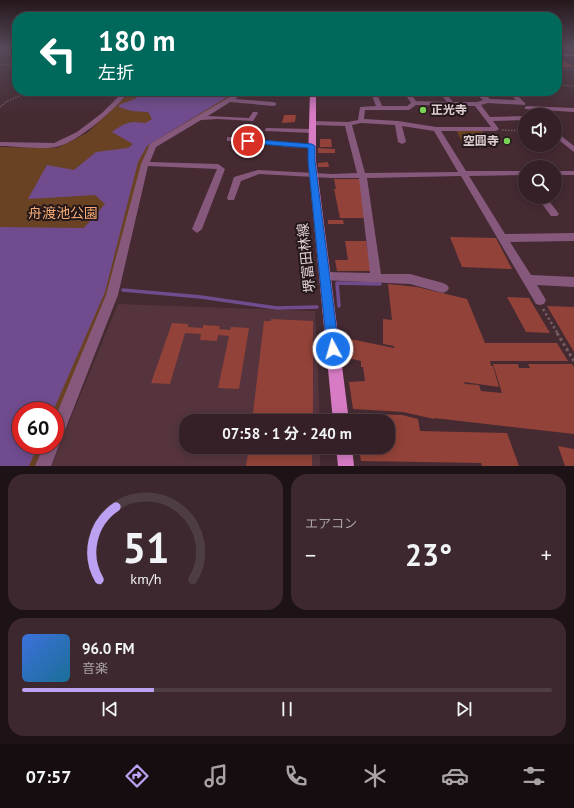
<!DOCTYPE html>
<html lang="ja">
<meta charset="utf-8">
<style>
body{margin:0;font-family:"PT Sans","Noto Sans JP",sans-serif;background:#3c282e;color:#f1f3f6;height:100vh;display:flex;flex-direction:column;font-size:15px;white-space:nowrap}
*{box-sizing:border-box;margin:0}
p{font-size:13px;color:#a9a3a7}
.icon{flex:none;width:22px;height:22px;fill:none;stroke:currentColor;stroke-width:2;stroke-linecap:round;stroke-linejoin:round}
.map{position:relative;height:466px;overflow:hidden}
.side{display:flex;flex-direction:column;gap:8px;padding:8px;background:#1d1215;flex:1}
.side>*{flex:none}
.top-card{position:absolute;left:12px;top:12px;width:550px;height:84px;border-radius:16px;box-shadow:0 2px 10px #0003,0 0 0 1px #4e3e43;background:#00695c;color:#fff;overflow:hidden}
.tools{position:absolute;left:518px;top:108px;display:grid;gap:8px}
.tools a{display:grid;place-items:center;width:44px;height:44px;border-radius:50%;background:#342026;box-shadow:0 2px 10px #0003,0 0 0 1px #4e3e43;font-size:20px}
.speed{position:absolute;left:12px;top:402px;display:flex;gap:8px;font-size:20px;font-weight:700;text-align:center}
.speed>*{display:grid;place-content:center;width:52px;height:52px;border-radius:50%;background:#342026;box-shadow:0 2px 10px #0003,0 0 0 1px #4e3e43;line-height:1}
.speed .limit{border:6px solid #d22;background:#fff;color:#111}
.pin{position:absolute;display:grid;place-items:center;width:34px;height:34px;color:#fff;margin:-17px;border:2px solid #fff;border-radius:50%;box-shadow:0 1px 4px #0007}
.me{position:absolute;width:44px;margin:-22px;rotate:354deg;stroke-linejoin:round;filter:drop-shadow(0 0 3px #0008)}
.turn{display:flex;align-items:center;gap:14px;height:84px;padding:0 20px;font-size:18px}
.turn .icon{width:52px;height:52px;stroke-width:2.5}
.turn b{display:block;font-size:28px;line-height:34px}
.big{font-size:30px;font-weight:700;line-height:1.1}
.side .tile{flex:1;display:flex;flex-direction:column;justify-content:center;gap:6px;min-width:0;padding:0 14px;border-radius:16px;background:#3c282e}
.side .dial{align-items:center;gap:0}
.dial svg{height:104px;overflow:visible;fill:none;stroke:#4e3e43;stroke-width:7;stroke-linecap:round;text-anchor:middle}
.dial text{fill:#f1f3f6;stroke:none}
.song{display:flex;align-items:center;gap:12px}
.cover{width:48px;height:48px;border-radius:6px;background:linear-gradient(135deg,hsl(220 70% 55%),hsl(200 70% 35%))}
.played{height:4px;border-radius:2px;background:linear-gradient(90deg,#bca0f2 25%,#4e3e43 25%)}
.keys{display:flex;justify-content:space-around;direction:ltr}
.heat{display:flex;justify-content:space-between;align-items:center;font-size:22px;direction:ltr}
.side .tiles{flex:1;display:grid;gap:8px;grid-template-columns:1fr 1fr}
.tile:last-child{grid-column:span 2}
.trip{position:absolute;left:179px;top:414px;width:216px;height:40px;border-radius:16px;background:#342026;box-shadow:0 2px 10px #0003,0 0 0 1px #4e3e43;font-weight:700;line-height:40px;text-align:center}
.tabs{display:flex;height:64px;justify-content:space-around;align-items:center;background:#150d0f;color:#a9a3a7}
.tabs .icon{width:28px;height:28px}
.tabs .active{color:#bca0f2}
.tabs b{font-size:18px;color:#f1f3f6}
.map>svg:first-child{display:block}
.built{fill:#55343d}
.green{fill:#694224}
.water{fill:#704c8f}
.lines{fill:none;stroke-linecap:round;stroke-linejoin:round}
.stream{stroke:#704c8f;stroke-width:3.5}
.building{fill:#924238}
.path-far3{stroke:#745c63;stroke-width:1;stroke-dasharray:1 1;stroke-linecap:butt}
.path-far2{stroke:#745c63;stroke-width:1.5;stroke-dasharray:1.5 1.5;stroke-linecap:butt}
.path-far1{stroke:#745c63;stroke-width:2.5;stroke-dasharray:2.5 2.5;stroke-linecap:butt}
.path{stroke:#745c63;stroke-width:3;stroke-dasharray:3 3;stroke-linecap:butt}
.minor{fill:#86597c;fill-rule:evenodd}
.major{fill:#d67bc4;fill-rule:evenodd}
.route{fill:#1a73e8;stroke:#114b97}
.poi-dot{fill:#79d158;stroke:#23171a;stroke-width:1.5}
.labels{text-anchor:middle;stroke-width:4;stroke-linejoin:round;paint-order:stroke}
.far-poi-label{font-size:12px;font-weight:bold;fill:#e0cfd3;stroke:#23171a;text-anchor:start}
.park-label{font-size:14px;fill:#f6ab76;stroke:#23171a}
.street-label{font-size:14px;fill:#e0cfd3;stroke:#23171a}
</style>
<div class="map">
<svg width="574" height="466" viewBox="0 0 574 466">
<rect width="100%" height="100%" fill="#452a32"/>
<path class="built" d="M118 304 315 311 320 421H186V447H320V466H51Z"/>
<path class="green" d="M132 91 169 94 173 91H241L148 148 144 158 106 296 55 421V411H21V445H44L35 466H0V147L57 148 87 133Z
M456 130 482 131 490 142H462Z"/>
<path class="water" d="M133 91 170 95 174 91H237L147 146 138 162 105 292 53 411H21V445H38L29 466H0V227L84 228 105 204 95 195 28 199 47 165 74 170 96 152 128 148 133 144 112 132C126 122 129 121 146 123L152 119 148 112 132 111 119 107V105L137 98 130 92Z"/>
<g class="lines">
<path class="stream" d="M123 290 201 297 277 308 317 307
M339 306 337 283 380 284"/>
</g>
<path class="building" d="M557 60H562L574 67H557Z
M284 115H296L295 122 282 123Z
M320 139H331L332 147H320Z
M318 148 335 149V153H318Z
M328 162 329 167H318V163Z
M334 179H361L365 218H340L334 189H336Z
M328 220H343L344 224H328Z
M450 237 496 238 512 269 462 267Z
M345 241H366L371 271H337L335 260H348Z
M388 284 417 287 467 299 485 343H557L568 361H490L491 366H493L499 387 464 382 465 384 479 385 481 391 502 393 493 364H518L519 368H530L528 364H572L574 367V434L434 418V419L403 412 353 409 349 382 365 381 363 367H361V361L348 358 350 339 394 348V346L383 344V319L392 320Z
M507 297 529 298 550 333 526 332Z
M547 306 574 307V352Z
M271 319 313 321V421H252L264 321H271Z
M172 323 188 324V327L203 328V325L220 326 219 329 230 330 231 327 249 328 239 389 218 388 229 336 218 335 217 341 200 340 201 334 185 333 170 384 151 383Z
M367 414 402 415 418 419 420 431 507 433 519 466H482L481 463 361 461 359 447H388V421H368Z
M558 446 574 449V466H565Z
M249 447H312V466H246Z"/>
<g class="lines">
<path class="path-far3" d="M0 56 14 48
M0 64 17 65
M557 69H574
M557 85 574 86
M22 95 29 91"/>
<path class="path-far2" d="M0 107 6 102 24 94
M502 130 525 131"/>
<path class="path-far1" d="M543 309 558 334"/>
<path class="path" d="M557 333 574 361"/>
<path class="minor" d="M557 54H574V56H557Z
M124 91H130C115 109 79 142 56 147 44 150 14 146 0 146V142L54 143 77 132 102 113Z
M240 91H247L235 99 274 102 277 104 274 106 230 102 208 116 249 118 253 112H257L258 113 253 121 218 119 201 120 156 147 150 162 218 164 225 169 202 229 197 233 192 229 217 169 148 166 118 295 51 466H35L44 445H55V418L106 295 141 164 150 144Z
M370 91H376L382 106H407L411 103 403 91H409L416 101 447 102 438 91H444L453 102H477L483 100 473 91H480L490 99 516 100 507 91H513L525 103V105L488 103 481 105 490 117 525 116V120L493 121 499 129 496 131H441L466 171H525V175L469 176 505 234 574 233V241L510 242 531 275 574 277V287L537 285 546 300 544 304 540 305 536 304 461 176 367 178 381 274H410L443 283 447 285 449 288 447 291 443 293 410 284 322 280 320 277 322 274 326 272 370 273 359 178H332L259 174 241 181 234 200H228L227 198 234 177 258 170 332 174 357 173 345 126 312 125 309 123 312 121 348 122 358 120 360 107 376 106ZM416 105 475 106 491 127H436L398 121 364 119 365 110H409ZM361 123 395 125 398 142 402 144 406 142 402 126 434 131 458 172 365 173 352 125Z
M527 106 574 108V112L525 109V107Z
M267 128 312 129 315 131 312 133 265 131V129Z
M555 131 574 146V152L555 137Z
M227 137 311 144 315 146 311 148 285 147 279 145 230 141H227Z
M555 171H574V175H555Z
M537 197H546L559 214 557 216H551Z"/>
<path class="major" d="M310 91H316V161L349 421H333L308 161Z
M336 447H352L354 466H338Z"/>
</g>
<linearGradient id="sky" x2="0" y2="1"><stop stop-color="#26171c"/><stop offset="0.42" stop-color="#564a5a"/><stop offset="1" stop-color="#564a5a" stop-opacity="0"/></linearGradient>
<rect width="574" height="114" fill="url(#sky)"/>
<path class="route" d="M248 139 312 144 315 146V161L339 349 338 353 333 355 329 353 327 349 308 161V148L246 143V140Z"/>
<g class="poi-dot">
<circle cx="423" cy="110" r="4"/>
<circle cx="507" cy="141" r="4"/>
</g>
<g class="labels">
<g class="far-poi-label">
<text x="431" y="114">正光寺</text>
<text x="499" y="145" text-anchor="end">空圓寺</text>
</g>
<g class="park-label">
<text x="63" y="218">舟渡池公園</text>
</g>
<g class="street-label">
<text transform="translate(306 258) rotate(-96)" y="5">堺富田林線</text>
</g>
</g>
</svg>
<div class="tools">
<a><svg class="icon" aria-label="sound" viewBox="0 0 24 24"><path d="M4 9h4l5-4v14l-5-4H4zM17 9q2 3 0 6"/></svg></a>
<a><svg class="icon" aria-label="search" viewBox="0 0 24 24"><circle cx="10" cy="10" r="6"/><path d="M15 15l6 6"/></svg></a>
</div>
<div class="speed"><div class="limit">60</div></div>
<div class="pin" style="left:248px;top:141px;background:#d93025"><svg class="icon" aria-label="arrive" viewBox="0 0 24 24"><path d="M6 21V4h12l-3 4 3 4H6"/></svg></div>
<svg class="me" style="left:333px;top:349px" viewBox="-20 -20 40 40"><circle r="17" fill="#1a73e8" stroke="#fff" stroke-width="3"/><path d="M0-11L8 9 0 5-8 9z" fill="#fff"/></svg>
<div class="trip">07:58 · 1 分 · 240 m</div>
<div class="top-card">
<div class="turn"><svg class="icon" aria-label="left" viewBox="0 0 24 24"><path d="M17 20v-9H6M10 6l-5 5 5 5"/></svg><div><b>180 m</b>左折</div></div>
</div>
</div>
<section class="side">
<div class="tiles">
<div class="tile dial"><svg viewBox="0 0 100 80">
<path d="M14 69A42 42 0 1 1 86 69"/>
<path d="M14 69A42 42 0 0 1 27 13" stroke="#bca0f2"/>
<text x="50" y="56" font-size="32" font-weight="700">51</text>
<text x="50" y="72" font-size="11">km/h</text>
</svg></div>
<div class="tile"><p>エアコン</p>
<div class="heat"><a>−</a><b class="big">23°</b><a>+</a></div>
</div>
<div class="tile">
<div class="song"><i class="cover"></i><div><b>96.0 FM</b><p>音楽</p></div></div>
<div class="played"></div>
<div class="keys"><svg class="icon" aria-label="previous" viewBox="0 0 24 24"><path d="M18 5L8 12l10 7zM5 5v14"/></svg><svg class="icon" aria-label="pause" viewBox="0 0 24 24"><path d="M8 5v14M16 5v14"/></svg><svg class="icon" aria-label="next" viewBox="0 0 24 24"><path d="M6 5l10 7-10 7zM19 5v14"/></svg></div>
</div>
</div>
</section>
<nav class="tabs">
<b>07:57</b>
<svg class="icon active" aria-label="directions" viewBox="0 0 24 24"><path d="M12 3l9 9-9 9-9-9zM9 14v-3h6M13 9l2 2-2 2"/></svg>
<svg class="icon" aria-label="music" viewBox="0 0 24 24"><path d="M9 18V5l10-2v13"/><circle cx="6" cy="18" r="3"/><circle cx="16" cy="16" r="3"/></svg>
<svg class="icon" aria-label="phone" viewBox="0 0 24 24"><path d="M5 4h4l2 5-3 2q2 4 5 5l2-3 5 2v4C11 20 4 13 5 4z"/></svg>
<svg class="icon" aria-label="climate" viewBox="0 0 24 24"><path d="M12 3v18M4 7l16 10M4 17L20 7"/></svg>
<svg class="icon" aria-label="car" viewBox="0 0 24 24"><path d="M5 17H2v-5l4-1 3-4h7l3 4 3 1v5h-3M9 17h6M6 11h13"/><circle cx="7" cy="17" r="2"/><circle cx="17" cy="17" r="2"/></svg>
<svg class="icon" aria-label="filters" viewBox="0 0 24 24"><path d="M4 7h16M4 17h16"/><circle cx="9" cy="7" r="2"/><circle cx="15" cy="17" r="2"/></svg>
</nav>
